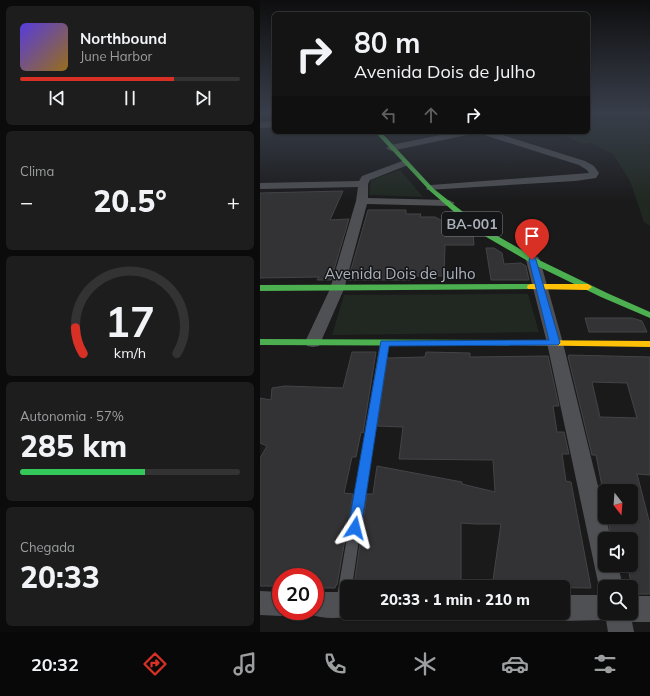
<!DOCTYPE html>
<html lang="pt">
<meta charset="utf-8">
<style>
body{margin:0;font-family:Mulish,sans-serif;background:#1d1d1d;color:#f1f3f6;height:100vh;display:flex;flex-direction:column;font-size:15px;white-space:nowrap}
*{box-sizing:border-box;margin:0}
p{font-size:13px;color:#9d9ea0}
.icon{flex:none;width:22px;height:22px;fill:none;stroke:currentColor;stroke-width:2;stroke-linecap:round;stroke-linejoin:round}
.map{position:relative;flex:1;overflow:hidden}
.drawer{display:flex;flex-direction:column;gap:6px;padding:6px;background:#0b0b0b;width:260px}
.drawer>*{flex:none}
.banner{position:absolute;left:12px;top:12px;width:318px;height:122px;border-radius:6px;box-shadow:0 1px 3px #0004,0 0 0 1px #333334;background:#141414;color:#f1f3f6;overflow:hidden}
.needle{width:26px;rotate:163deg}
.tools{position:absolute;left:338px;top:484px;display:grid;gap:8px}
.tools a{display:grid;place-items:center;width:40px;height:40px;border-radius:6px;background:#141414;box-shadow:0 1px 3px #0004,0 0 0 1px #333334;font-size:20px}
.speed{position:absolute;left:12px;top:568px;display:flex;gap:8px;font-size:20px;font-weight:700;text-align:center}
.speed>*{display:grid;place-content:center;width:52px;height:52px;border-radius:50%;background:#141414;box-shadow:0 1px 3px #0004,0 0 0 1px #333334;line-height:1}
.speed .limit{border:6px solid #d22;background:#fff;color:#111}
.pin{position:absolute;display:grid;place-items:center;width:34px;height:34px;color:#fff;margin:-41px -17px;border-radius:50% 50% 50% 0;rotate:-45deg;box-shadow:0 0 4px #0007}
.pin .icon{rotate:45deg}
.me{position:absolute;width:44px;margin:-22px;rotate:9deg;stroke-linejoin:round;filter:drop-shadow(0 0 3px #0008)}
.turn{display:flex;align-items:center;gap:14px;height:84px;padding:0 16px;font-size:18px}
.turn .icon{width:52px;height:52px;stroke-width:2.5}
.turn b{display:block;font-size:28px;line-height:34px}
.lanes{display:flex;align-items:center;height:38px;padding:0 16px;background:#0003;justify-content:center;gap:20px;direction:ltr}
.lanes .off{opacity:.35}
.big{font-size:30px;font-weight:800;line-height:1.1}
.drawer .tile{flex:1;display:flex;flex-direction:column;justify-content:center;gap:6px;min-width:0;padding:0 14px;border-radius:6px;background:#1d1d1d}
.drawer .dial{align-items:center;gap:0}
.dial svg{height:104px;overflow:visible;fill:none;stroke:#333334;stroke-width:7;stroke-linecap:round;text-anchor:middle}
.dial text{fill:#f1f3f6;stroke:none}
.song{display:flex;align-items:center;gap:12px}
.cover{width:48px;height:48px;border-radius:6px;background:linear-gradient(135deg,hsl(250 70% 55%),hsl(40 70% 35%))}
.played{height:4px;border-radius:2px;background:linear-gradient(90deg,#d93025 70%,#333334 70%)}
.keys{display:flex;justify-content:space-around;direction:ltr}
.heat{display:flex;justify-content:space-between;align-items:center;font-size:22px;direction:ltr}
.charge{height:6px;border-radius:3px;background:linear-gradient(90deg,#34c759 57%,#333334 0)}
.trip{position:absolute;left:80px;top:580px;width:230px;height:40px;border-radius:6px;background:#141414;box-shadow:0 1px 3px #0004,0 0 0 1px #333334;font-weight:800;line-height:40px;text-align:center}
.menu{display:flex;height:64px;justify-content:space-around;align-items:center;background:#080808;color:#9d9ea0}
.menu .icon{width:28px;height:28px}
.menu .selected{color:#d93025}
.menu b{font-size:18px;color:#f1f3f6}
main{display:flex;flex:1;min-height:0}
.map>svg:first-child{display:block}
.green{fill:#202821}
.building{fill:#333335;stroke:#434447;fill-rule:evenodd}
.lines{fill:none;stroke-linecap:round;stroke-linejoin:round}
.lane{fill:#4e5054;fill-rule:evenodd}
.street{fill:#4e5054;fill-rule:evenodd}
.fast{fill:#4caf50;fill-rule:evenodd}
.slow{fill:#ffc107;fill-rule:evenodd}
.route{fill:#1a73e8;stroke:#114b97}
.labels{text-anchor:middle;stroke-width:3;stroke-linejoin:round;paint-order:stroke}
.shield{fill:#141517;stroke:#7e828a;stroke-width:1}
.shield-label{font-size:14px;font-weight:bold;fill:#acb1bc}
.street-label{font-size:15px;fill:#acb1bc;stroke:#141517}
</style>
<main>
<section class="drawer">
<div class="tile">
<div class="song"><i class="cover"></i><div><b>Northbound</b><p>June Harbor</p></div></div>
<div class="played"></div>
<div class="keys"><svg class="icon" aria-label="previous" viewBox="0 0 24 24"><path d="M18 5L8 12l10 7zM5 5v14"/></svg><svg class="icon" aria-label="pause" viewBox="0 0 24 24"><path d="M8 5v14M16 5v14"/></svg><svg class="icon" aria-label="next" viewBox="0 0 24 24"><path d="M6 5l10 7-10 7zM19 5v14"/></svg></div>
</div>
<div class="tile"><p>Clima</p>
<div class="heat"><a>−</a><b class="big">20.5°</b><a>+</a></div>
</div>
<div class="tile dial"><svg viewBox="0 0 100 80">
<path d="M14 69A42 42 0 1 1 86 69"/>
<path d="M14 69A42 42 0 0 1 8 49" stroke="#d93025"/>
<text x="50" y="56" font-size="32" font-weight="700">17</text>
<text x="50" y="72" font-size="11">km/h</text>
</svg></div>
<div class="tile"><p>Autonomia · 57%</p><b class="big">285 km</b><div class="charge"></div></div>
<div class="tile"><p>Chegada</p><b class="big">20:33</b></div>
</section>
<div class="map">
<svg width="390" height="632" viewBox="0 0 390 632">
<rect width="100%" height="100%" fill="#1a1a1b"/>
<path class="green" d="M328 113H390V226L384 222 370 181 353 154 331 143 323 144 297 132H328Z
M140 170 163 197 109 195 111 180Z
M268 294 279 332 72 335 84 295Z"/>
<path class="building" d="M83 191 70 220 89 219 71 280H57L59 277 0 278V193Z
M108 210H146V214H161L160 217H175L198 229 199 231 208 230 213 234 214 245H185L184 276H151L150 280H88Z
M226 248H234L242 253 244 264 261 263 266 266 269 280H231Z
M325 318H372L382 321 387 332H329Z
M92 352H116L103 433 101 432 96 457H92L84 493 93 494 77 585H76L75 588H55V577H21V586H0V458L7 446 0 443V398L11 400 12 388 25 386 83 388Z
M166 352 210 353V357L288 356 299 406H293L297 432H304L309 454H302L306 481 311 482 331 588 232 587 241 524H216L201 523V586L94 585 107 494H113L117 466 202 482V484L235 492 233 460 139 459 143 427 117 426 127 358 165 357Z
M309 355 390 357V475L377 474 390 524V594H374L367 565H371V539H352L347 517H371V491H343L336 455H332L308 356ZM332 382 367 383 377 418 340 417Z"/>
<g class="lines">
<path class="lane" d="M124 340 128 343 92 587H87V607L83 609 78 607 76 602 120 343Z"/>
<path class="street" d="M14 121V127L0 128V122Z
M195 132H211L207 135 131 151 126 148 131 145Z
M220 132H233L325 161 334 166 339 173 336 178 315 181 167 190 166 188 171 185 329 173 327 170 319 165 221 134Z
M145 160 148 161 150 163 148 165 110 180 108 184V198L189 200 195 203 189 206 107 204 84 289 59 346 53 347 47 346 45 342 70 289 96 201 98 187 0 189V183L99 181 102 176Z
M273 256 278 257 280 260 303 343 351 539H345V565H358L363 587H345V613H371V596H390V622H372L374 632H348L346 620 303 621 294 617 293 613H303V595H342L339 587 287 343 266 260 268 257Z
M0 591 21 592V611H31L30 613 21 616 0 615Z
M55 592H87V613L96 614C81 620 61 619 46 613L45 611H55Z"/>
<path class="fast" d="M115 132H121L174 189 222 227 279 260 347 293 390 312V318L341 297 273 264 216 231 170 191Z
M271 284 274 285 275 287 274 289 0 291V285Z
M0 339 249 340 254 343 249 346 0 345Z"/>
<path class="slow" d="M271 284H328L332 287 328 290 268 289 267 287 268 285Z
M249 340 390 341V347L246 345 244 343 246 341Z"/>
</g>
<linearGradient id="sky" x2="0" y2="1"><stop stop-color="#0e0e0f"/><stop offset="0.56" stop-color="#383e4a"/><stop offset="1" stop-color="#383e4a" stop-opacity="0"/></linearGradient>
<rect width="390" height="202" fill="url(#sky)"/>
<path class="route" d="M270 258H275L276 260 300 343 298 345 129 346 101 528 99 532 95 534 90 532 88 528 121 341 289 340 269 260Z"/>
<g class="labels">
<rect class="shield" x="182" y="212" width="60" height="24" rx="3"/>
<g class="shield-label">
<text x="212" y="229">BA-001</text>
</g>
<g class="street-label">
<text x="140" y="279">Avenida Dois de Julho</text>
</g>
</g>
</svg>
<div class="tools">
<a><svg class="needle" viewBox="-14 -14 28 28"><path d="M0-13l5 13h-10z" fill="#e53935"/><path d="M0 13l5-13h-10z" fill="#9d9ea0"/></svg></a>
<a><svg class="icon" aria-label="sound" viewBox="0 0 24 24"><path d="M4 9h4l5-4v14l-5-4H4zM17 9q2 3 0 6"/></svg></a>
<a><svg class="icon" aria-label="search" viewBox="0 0 24 24"><circle cx="10" cy="10" r="6"/><path d="M15 15l6 6"/></svg></a>
</div>
<div class="speed"><div class="limit">20</div></div>
<div class="pin" style="left:272px;top:260px;background:#d93025"><svg class="icon" aria-label="arrive" viewBox="0 0 24 24"><path d="M6 21V4h12l-3 4 3 4H6"/></svg></div>
<svg class="me" style="left:95px;top:528px" viewBox="-20 -20 40 40"><path d="M0-17L14 15 0 8-14 15z" fill="#1a73e8" stroke="#fff" stroke-width="4"/></svg>
<div class="trip">20:33 · 1 min · 210 m</div>
<div class="banner">
<div class="turn"><svg class="icon" aria-label="right" viewBox="0 0 24 24"><path d="M7 20v-9h11M14 6l5 5-5 5"/></svg><div><b>80 m</b>Avenida Dois de Julho</div></div>
<div class="lanes"><svg class="icon off" aria-label="left" viewBox="0 0 24 24"><path d="M17 20v-9H6M10 6l-5 5 5 5"/></svg><svg class="icon off" aria-label="ahead" viewBox="0 0 24 24"><path d="M12 20V5M6 11l6-6 6 6"/></svg><svg class="icon" aria-label="right" viewBox="0 0 24 24"><path d="M7 20v-9h11M14 6l5 5-5 5"/></svg></div>
</div>
</div>
</main>
<nav class="menu">
<b>20:32</b>
<svg class="icon selected" aria-label="directions" viewBox="0 0 24 24"><path d="M12 3l9 9-9 9-9-9zM9 14v-3h6M13 9l2 2-2 2"/></svg>
<svg class="icon" aria-label="music" viewBox="0 0 24 24"><path d="M9 18V5l10-2v13"/><circle cx="6" cy="18" r="3"/><circle cx="16" cy="16" r="3"/></svg>
<svg class="icon" aria-label="phone" viewBox="0 0 24 24"><path d="M5 4h4l2 5-3 2q2 4 5 5l2-3 5 2v4C11 20 4 13 5 4z"/></svg>
<svg class="icon" aria-label="climate" viewBox="0 0 24 24"><path d="M12 3v18M4 7l16 10M4 17L20 7"/></svg>
<svg class="icon" aria-label="car" viewBox="0 0 24 24"><path d="M5 17H2v-5l4-1 3-4h7l3 4 3 1v5h-3M9 17h6M6 11h13"/><circle cx="7" cy="17" r="2"/><circle cx="17" cy="17" r="2"/></svg>
<svg class="icon" aria-label="filters" viewBox="0 0 24 24"><path d="M4 7h16M4 17h16"/><circle cx="9" cy="7" r="2"/><circle cx="15" cy="17" r="2"/></svg>
</nav>
